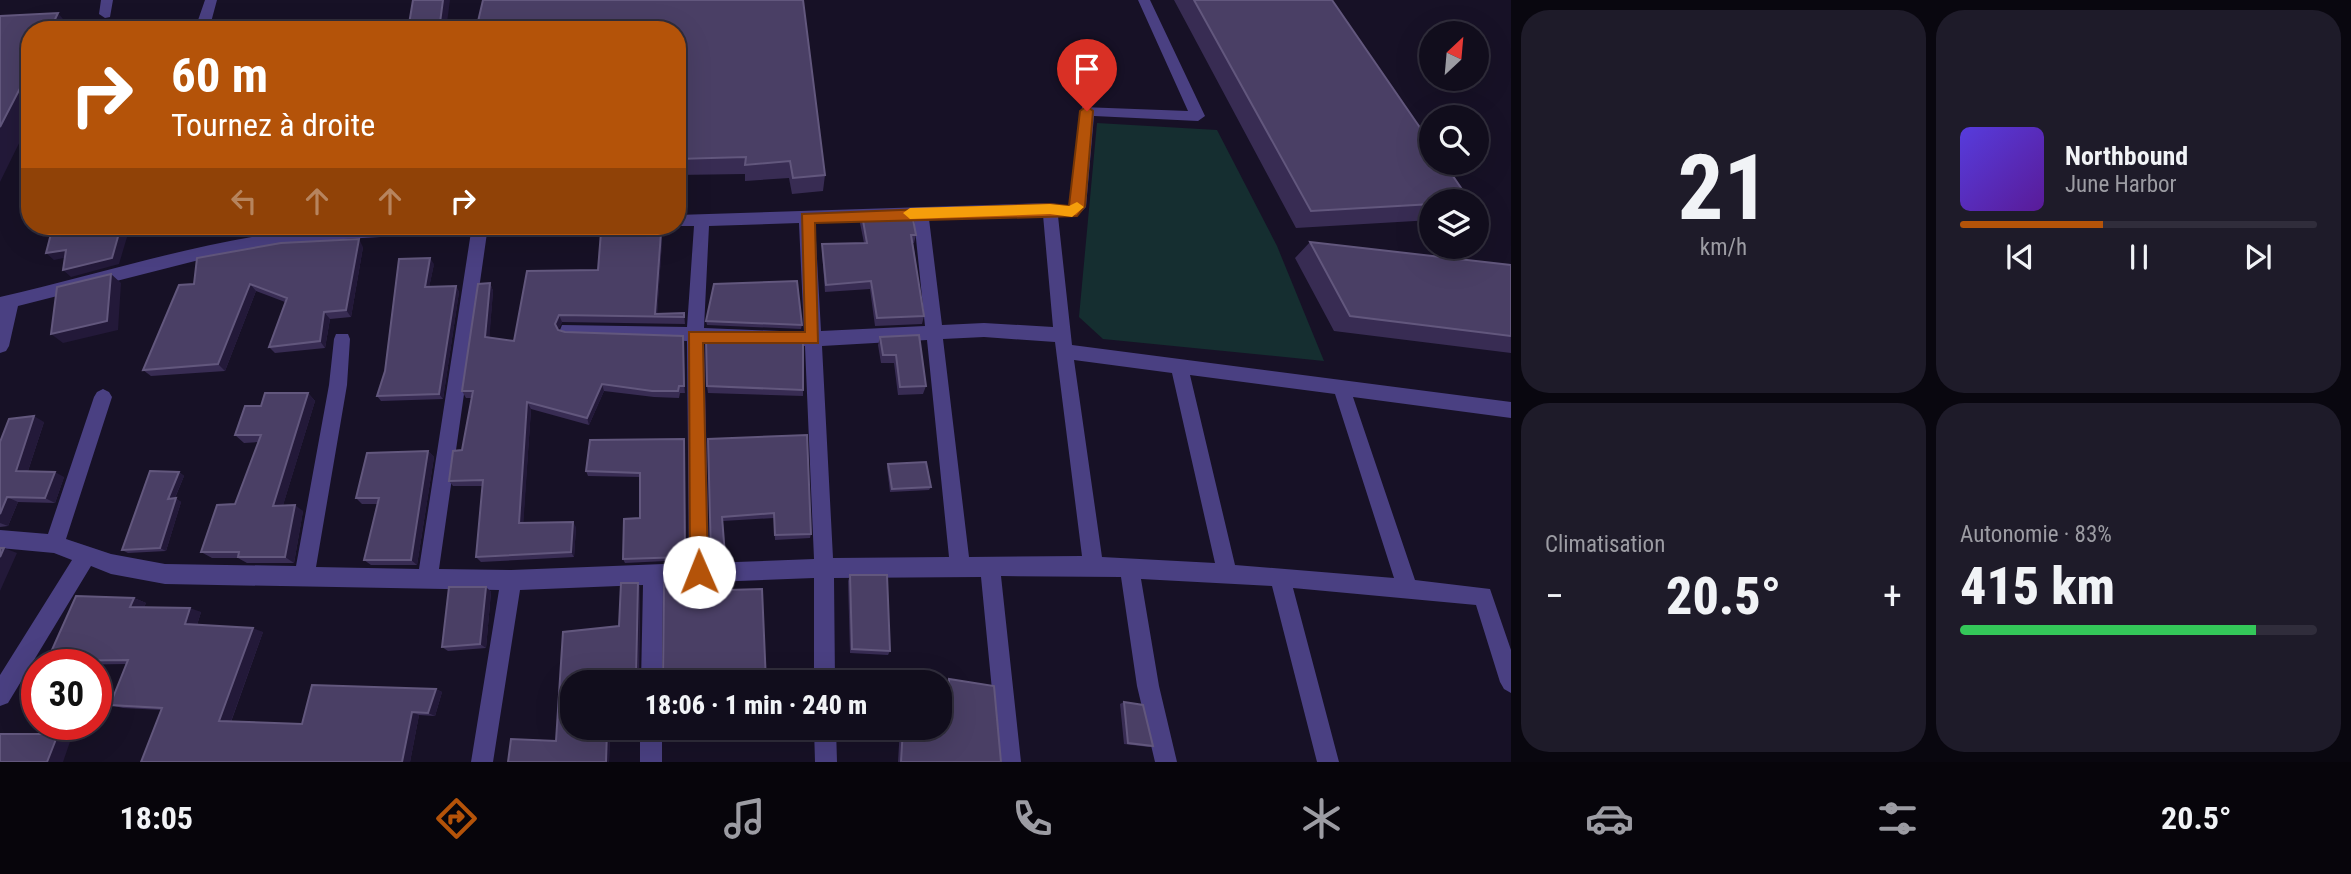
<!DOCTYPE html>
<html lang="fr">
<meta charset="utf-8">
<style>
body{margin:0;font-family:"Roboto Condensed",sans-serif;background:#1e1b29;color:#f1f3f6;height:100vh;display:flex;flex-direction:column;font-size:26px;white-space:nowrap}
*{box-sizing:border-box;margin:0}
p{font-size:23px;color:#9c9ca3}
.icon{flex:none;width:38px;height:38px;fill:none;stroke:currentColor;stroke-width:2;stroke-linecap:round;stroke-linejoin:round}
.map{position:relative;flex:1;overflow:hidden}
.drawer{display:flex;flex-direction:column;gap:10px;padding:10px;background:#09070f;width:840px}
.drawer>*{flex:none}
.guide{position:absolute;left:21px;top:21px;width:665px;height:214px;border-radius:28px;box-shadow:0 7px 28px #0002,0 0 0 2px #302d3b;background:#b45309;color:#fff;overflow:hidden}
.needle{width:46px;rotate:26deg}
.tools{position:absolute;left:1419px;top:21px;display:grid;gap:14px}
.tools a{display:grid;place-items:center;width:70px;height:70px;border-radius:50%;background:#110d1c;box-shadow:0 7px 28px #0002,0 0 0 2px #302d3b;font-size:35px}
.speed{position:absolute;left:21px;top:649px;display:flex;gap:14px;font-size:35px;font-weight:700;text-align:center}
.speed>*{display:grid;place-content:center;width:91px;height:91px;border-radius:50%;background:#110d1c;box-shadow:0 7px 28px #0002,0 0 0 2px #302d3b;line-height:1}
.speed .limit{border:10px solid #d22;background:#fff;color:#111}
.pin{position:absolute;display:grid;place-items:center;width:60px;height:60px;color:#fff;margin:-72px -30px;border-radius:50% 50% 50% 0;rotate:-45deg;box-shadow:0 0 7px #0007}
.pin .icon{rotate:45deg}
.me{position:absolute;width:77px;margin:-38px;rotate:359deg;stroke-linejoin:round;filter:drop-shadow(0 0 5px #0008)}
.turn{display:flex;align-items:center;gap:24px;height:147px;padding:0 35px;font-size:32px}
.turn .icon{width:91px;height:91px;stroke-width:2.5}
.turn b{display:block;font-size:49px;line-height:60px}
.lanes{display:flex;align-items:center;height:66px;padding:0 35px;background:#0003;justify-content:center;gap:35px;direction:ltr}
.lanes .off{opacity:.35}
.big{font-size:52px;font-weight:800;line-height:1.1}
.drawer .card{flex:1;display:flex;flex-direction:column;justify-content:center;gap:10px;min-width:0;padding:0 24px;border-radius:28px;background:#1e1b29}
.drawer .dial{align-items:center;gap:0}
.dial b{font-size:91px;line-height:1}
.song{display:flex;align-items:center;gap:21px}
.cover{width:84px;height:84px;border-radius:10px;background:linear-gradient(135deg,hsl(250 70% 55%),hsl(270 70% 35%))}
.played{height:7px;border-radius:4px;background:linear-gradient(90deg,#b45309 40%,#302d3b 40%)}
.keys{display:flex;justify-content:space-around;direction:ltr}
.heat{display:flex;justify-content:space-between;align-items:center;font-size:38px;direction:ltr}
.charge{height:10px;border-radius:5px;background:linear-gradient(90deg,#34c759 83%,#302d3b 0)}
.drawer .tiles{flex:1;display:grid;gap:10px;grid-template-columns:repeat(2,1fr)}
.trip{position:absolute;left:560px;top:670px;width:392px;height:70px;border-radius:28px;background:#110d1c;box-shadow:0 7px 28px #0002,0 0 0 2px #302d3b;font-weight:800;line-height:70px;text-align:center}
.menu{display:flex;height:112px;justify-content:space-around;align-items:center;background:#07050b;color:#9c9ca3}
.menu .icon{width:49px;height:49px}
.menu .current{color:#b45309}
.menu b{font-size:32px;color:#f1f3f6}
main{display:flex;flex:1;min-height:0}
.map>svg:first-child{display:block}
.green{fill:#152e30}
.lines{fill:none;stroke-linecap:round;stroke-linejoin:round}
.service{fill:#4a4082;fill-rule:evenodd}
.minor{fill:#4a4082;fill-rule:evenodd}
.wall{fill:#382c53}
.shaded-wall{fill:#231939}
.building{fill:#4a3f65;stroke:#62577d;stroke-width:2}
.route{fill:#b45309;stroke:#753606;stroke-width:2}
.slow{fill:#f59e0b}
</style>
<main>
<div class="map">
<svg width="1511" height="762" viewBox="0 0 1511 762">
<rect width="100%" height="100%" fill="#171126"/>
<path class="green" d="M1097 123 1217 130 1277 246 1324 361 1103 339 1079 317Z"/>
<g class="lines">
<path class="service" d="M101 0H113L110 17 105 18 99 14Z
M205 0H217L210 26 201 30 196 26Z"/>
<path class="minor" d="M1138 0H1150L1205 116 1198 121 1094 116 1086 207 1077 216H1058L1072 345 1511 402V418L1353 397 1415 580 1490 589 1511 650V693L1504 689 1500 682 1476 605 1293 588 1339 762H1317L1272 586 1141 579 1159 686 1177 762H1155L1137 686 1121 577 1001 576 1021 762H999L981 577 834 578 835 682H814V578L663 584 662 682H641L643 585 520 590 493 762H471L499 590 165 584 111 574 91 566 8 703 0 706V675L72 560 54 553 0 548V530L48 534 94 397 97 392 103 389 109 392 112 397 66 539 111 554 165 564 296 566 329 385 334 339 336 334H348L350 339 347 385 316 567 419 569 471 232 344 239 266 247 199 260 18 306 9 346 6 351 0 353V297C88 277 175 249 264 235 338 223 413 226 488 226L439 569 511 570 689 563 687 341 568 337 562 335 560 330 562 325 687 327 694 226H673H677V215L1050 203 1069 206 1082 107 1188 111ZM1043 215 1053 327 984 323 942 325 929 219ZM914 219 925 326 821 331 815 222ZM799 223 804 332 704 328 709 226ZM984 337 1055 342 1082 556 969 557 943 339ZM927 340 949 557 833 558 822 346ZM704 342 805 346 814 559 709 563ZM1074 360 1172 373 1215 563 1102 557ZM1190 375 1335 394 1394 578 1235 565Z
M640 728H662V762H640Z
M814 728H836L837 762H815Z"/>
</g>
<path class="wall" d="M1174 0H1332L1432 201V220L1296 228Z
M677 30 825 175 823 191 792 194 789 178 745 181V174L677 175Z
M862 215 916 235 914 243H913L924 316 922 324 875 326 870 289 825 292 822 252V244L864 243 860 223Z
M662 241 657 314 684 313 685 324 562 322 558 330 565 332 683 336 685 393H680L679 398 654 397 604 391 589 425 531 409 523 523 576 527 574 557 481 562 476 557 483 486H453L449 481 462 450 472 398H466L462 391 490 283 493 291 489 338 514 341 598 270Z
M1310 242 1511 265V353L1334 331 1295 258Z
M363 247 351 317 330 319 325 348 275 353 269 347 285 302 256 291 225 371 151 376 143 370 194 284Z
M434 264 429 287 456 286 459 292 443 399 381 401 377 396Z
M706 321 802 325 801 329 707 325Z
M880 337 926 386 923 394 898 395 894 363H881L878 345Z
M707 386 803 390V396L708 393Z
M308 393 315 401 283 505 303 511 294 563H247L238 558H212L201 552 235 504 258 442 244 443 235 435 261 406Z
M44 422 28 471 64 477 55 503 18 502 8 526 0 527V442Z
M684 439 686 560 625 563 623 559 640 518V477L588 476 586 471Z
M708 439 811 534 810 538 775 540 774 518 723 521 725 560H712Z
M428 451 434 457 417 565H371L364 560 377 504H362L356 498Z
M888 464 931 487 929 490 890 492 887 467Z
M179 472 184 476 175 498 181 502 166 551 128 553 122 550Z
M850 575 890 651 888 655 850 653 848 581Z
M726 579 727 590 762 589 766 682H572V728H638L637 731 610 734 609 762H508L511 739 556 741 563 632 619 626 621 583H638L640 588 639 681 663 679 664 582Z
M486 587 491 592 486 648 448 651 442 647Z
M134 598 146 603 144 607 201 612 197 625 263 632 231 722 302 724 436 689 442 692 435 716 419 715 410 762H141L162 710 123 708 110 705 126 664 60 665 47 661Z
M906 678 946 683 949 679 1001 762H898L900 728H940V682H902Z
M1124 702 1153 746 1149 747 1124 744 1120 704Z"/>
<path class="shaded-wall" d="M443 0H450L446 30H439Z
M58 13 72 30H50Z
M256 22 260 30H253Z
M30 69V121L0 182V127Z
M121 226 130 227 119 264 71 277 63 270Z
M661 233 662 241 657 317 655 314Z
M359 239 363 247 351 317 346 310Z
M66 250 73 256 54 260 46 253Z
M430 258 434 264 428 293 425 287Z
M111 274 121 283 118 330 63 343 51 334Z
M490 283 493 291 489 344 485 337Z
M250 284 256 291 225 371 218 364Z
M456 286 459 292 443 399 439 394Z
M324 312 330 319 325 348 320 341Z
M559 315 562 322 558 331 555 324Z
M683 336 684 344 685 393 684 386Z
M602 384 604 391 589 425 587 418Z
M308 393 315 401 281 512 273 506Z
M527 402 531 409 523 529 519 523Z
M34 416 44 422 26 477 16 471Z
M684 439 685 444 686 560 685 557Z
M428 451 434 457 417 565 411 560Z
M55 472 64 477 55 503 45 498Z
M179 472 184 476 173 502 168 499Z
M7 497 18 502 8 526 0 523V514Z
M176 498 181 502 166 551 160 548Z
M295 505 303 511 294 563 285 557Z
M573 522 576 527 574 557 571 552Z
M4 548 17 553 0 591V557Z
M638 583 640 588 638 682 636 679Z
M486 587 491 592 486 648 480 644Z
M134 598 146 603 142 612 130 607Z
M190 608 201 612 196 628 185 624Z
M253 628 263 632 230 724 219 721Z
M436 689 442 692 435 716 428 713Z
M412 712 419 715 410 762H402Z
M607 731 610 734 609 762H606Z
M58 734 72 736 63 762H47Z"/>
<path class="building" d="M413 0H443L439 30H408Z
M483 0H803L825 175 793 178 790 161 745 165 746 157 677 159V30H476Z
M1194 0H1332L1432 145V163H1444L1470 201H1432V204L1311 211Z
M58 13 50 30H30V69L0 127V16Z
M256 22 253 30H181L182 27Z
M912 214 916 235H911L924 316 877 318 871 281 826 285 822 244 867 243 862 215Z
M53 226H121L112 258 63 270 66 250 46 253Z
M601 232 661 233 655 314 684 313V317L559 315 555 324 558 330 565 332 683 336 684 386H679L678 391H652L602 384 587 418 527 402 519 523 573 522 571 552 476 557 483 480 449 481 453 451 462 450 473 391H462L478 284 490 283 485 337 514 341 527 271 598 270Z
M359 239 346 310 324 312 320 341 269 347 287 298 250 284 218 364 143 370 179 285 194 284 197 258 281 243Z
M1310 242 1511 265V336L1350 316Z
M430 258 425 287 456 286 439 394 377 396 385 371 399 259Z
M111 274 107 321 51 334 57 287Z
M797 281 802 325 706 321 714 284Z
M919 335 926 386 900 387 896 355H883L880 337Z
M706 338 803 342V390L707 386Z
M265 393H308L273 506 295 505 285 557H238L239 552H201L217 505 235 504 261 435H235L245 406H261Z
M34 416 16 471 55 472 45 498 7 497 0 514V442L9 419Z
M807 435 811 534 775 535 774 513 722 517 725 555 711 556 708 439Z
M684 439 685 557 623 559 624 519 640 518V473L586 471 590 440Z
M428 451 411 560H364L379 498H356L367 453Z
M926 462 931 487 892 489 888 464Z
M150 471 179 472 168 499 176 498 160 548 122 550Z
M0 548H4L0 557Z
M850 575H887L890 651 852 649Z
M726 579 727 590 762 589 766 682H572V728L635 729 607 731 606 762H508L511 739 556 741 563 632 619 626 621 583H638L636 679 639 681 663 679 664 582Z
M449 587H486L480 644 442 647Z
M76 596 134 598 130 607 190 608 185 624 253 628 219 721 302 724 312 685 436 689 428 713 412 712 402 762H141L162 708 110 705 128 660 47 661Z
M906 678 949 684V679L994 686 1001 762H901L903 728H940V682H905Z
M1124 702 1143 705 1153 746 1128 743Z
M0 734H58L47 762H0Z"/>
<path class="route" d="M1087 106 1093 111 1085 206 1077 216 815 223 818 343H703L708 572 705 578 699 581 692 578 690 572 689 332H805L802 214 1050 204 1069 206 1080 111Z"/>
<path class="slow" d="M1077 202 1084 207 1072 217 1050 214 910 219 903 213 910 208 1050 204 1069 206Z"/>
</svg>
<div class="tools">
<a><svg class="needle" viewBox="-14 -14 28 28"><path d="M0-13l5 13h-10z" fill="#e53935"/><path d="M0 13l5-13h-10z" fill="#9c9ca3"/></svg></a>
<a><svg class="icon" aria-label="search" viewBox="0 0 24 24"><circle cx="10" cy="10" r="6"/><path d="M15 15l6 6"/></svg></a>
<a><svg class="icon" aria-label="layers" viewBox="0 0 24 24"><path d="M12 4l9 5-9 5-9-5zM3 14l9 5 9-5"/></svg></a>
</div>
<div class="speed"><div class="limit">30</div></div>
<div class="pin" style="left:1087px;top:111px;background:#d93025"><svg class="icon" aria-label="arrive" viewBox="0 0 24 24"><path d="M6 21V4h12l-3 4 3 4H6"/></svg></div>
<svg class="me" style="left:699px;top:572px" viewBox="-20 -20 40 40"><circle r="19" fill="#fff"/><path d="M0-13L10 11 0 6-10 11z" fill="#b45309"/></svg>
<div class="trip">18:06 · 1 min · 240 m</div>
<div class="guide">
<div class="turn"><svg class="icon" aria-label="right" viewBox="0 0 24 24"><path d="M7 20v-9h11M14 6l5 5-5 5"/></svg><div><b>60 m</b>Tournez à droite</div></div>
<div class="lanes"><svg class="icon off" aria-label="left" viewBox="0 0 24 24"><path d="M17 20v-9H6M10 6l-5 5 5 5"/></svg><svg class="icon off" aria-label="ahead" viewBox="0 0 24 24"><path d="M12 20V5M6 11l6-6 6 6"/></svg><svg class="icon off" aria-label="ahead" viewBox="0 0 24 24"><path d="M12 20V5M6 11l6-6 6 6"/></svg><svg class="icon" aria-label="right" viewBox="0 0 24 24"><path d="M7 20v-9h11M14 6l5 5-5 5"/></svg></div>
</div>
</div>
<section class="drawer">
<div class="tiles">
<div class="card dial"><b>21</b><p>km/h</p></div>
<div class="card">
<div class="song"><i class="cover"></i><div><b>Northbound</b><p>June Harbor</p></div></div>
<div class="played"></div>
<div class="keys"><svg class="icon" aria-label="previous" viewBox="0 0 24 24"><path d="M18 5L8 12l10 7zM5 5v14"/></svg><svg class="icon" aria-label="pause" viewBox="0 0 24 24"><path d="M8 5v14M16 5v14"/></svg><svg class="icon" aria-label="next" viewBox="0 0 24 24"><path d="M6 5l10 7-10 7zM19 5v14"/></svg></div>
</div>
<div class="card"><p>Climatisation</p>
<div class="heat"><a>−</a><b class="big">20.5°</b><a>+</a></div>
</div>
<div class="card"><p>Autonomie · 83%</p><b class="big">415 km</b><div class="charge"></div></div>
</div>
</section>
</main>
<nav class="menu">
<b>18:05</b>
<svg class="icon current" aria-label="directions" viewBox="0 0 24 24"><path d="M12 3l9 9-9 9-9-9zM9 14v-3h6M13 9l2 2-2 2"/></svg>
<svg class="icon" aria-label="music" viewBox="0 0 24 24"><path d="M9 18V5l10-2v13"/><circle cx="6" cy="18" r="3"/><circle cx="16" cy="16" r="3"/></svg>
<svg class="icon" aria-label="phone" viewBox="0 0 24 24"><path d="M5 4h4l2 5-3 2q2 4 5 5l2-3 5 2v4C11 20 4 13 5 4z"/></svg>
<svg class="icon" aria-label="climate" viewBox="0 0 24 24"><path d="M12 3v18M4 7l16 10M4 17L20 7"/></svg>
<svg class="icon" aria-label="car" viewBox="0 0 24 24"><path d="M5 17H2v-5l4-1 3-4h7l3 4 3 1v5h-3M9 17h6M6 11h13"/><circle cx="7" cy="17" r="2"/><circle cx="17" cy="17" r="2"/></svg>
<svg class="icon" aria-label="filters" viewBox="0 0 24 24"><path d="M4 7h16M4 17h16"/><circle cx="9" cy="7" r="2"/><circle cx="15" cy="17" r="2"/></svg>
<b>20.5°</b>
</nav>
